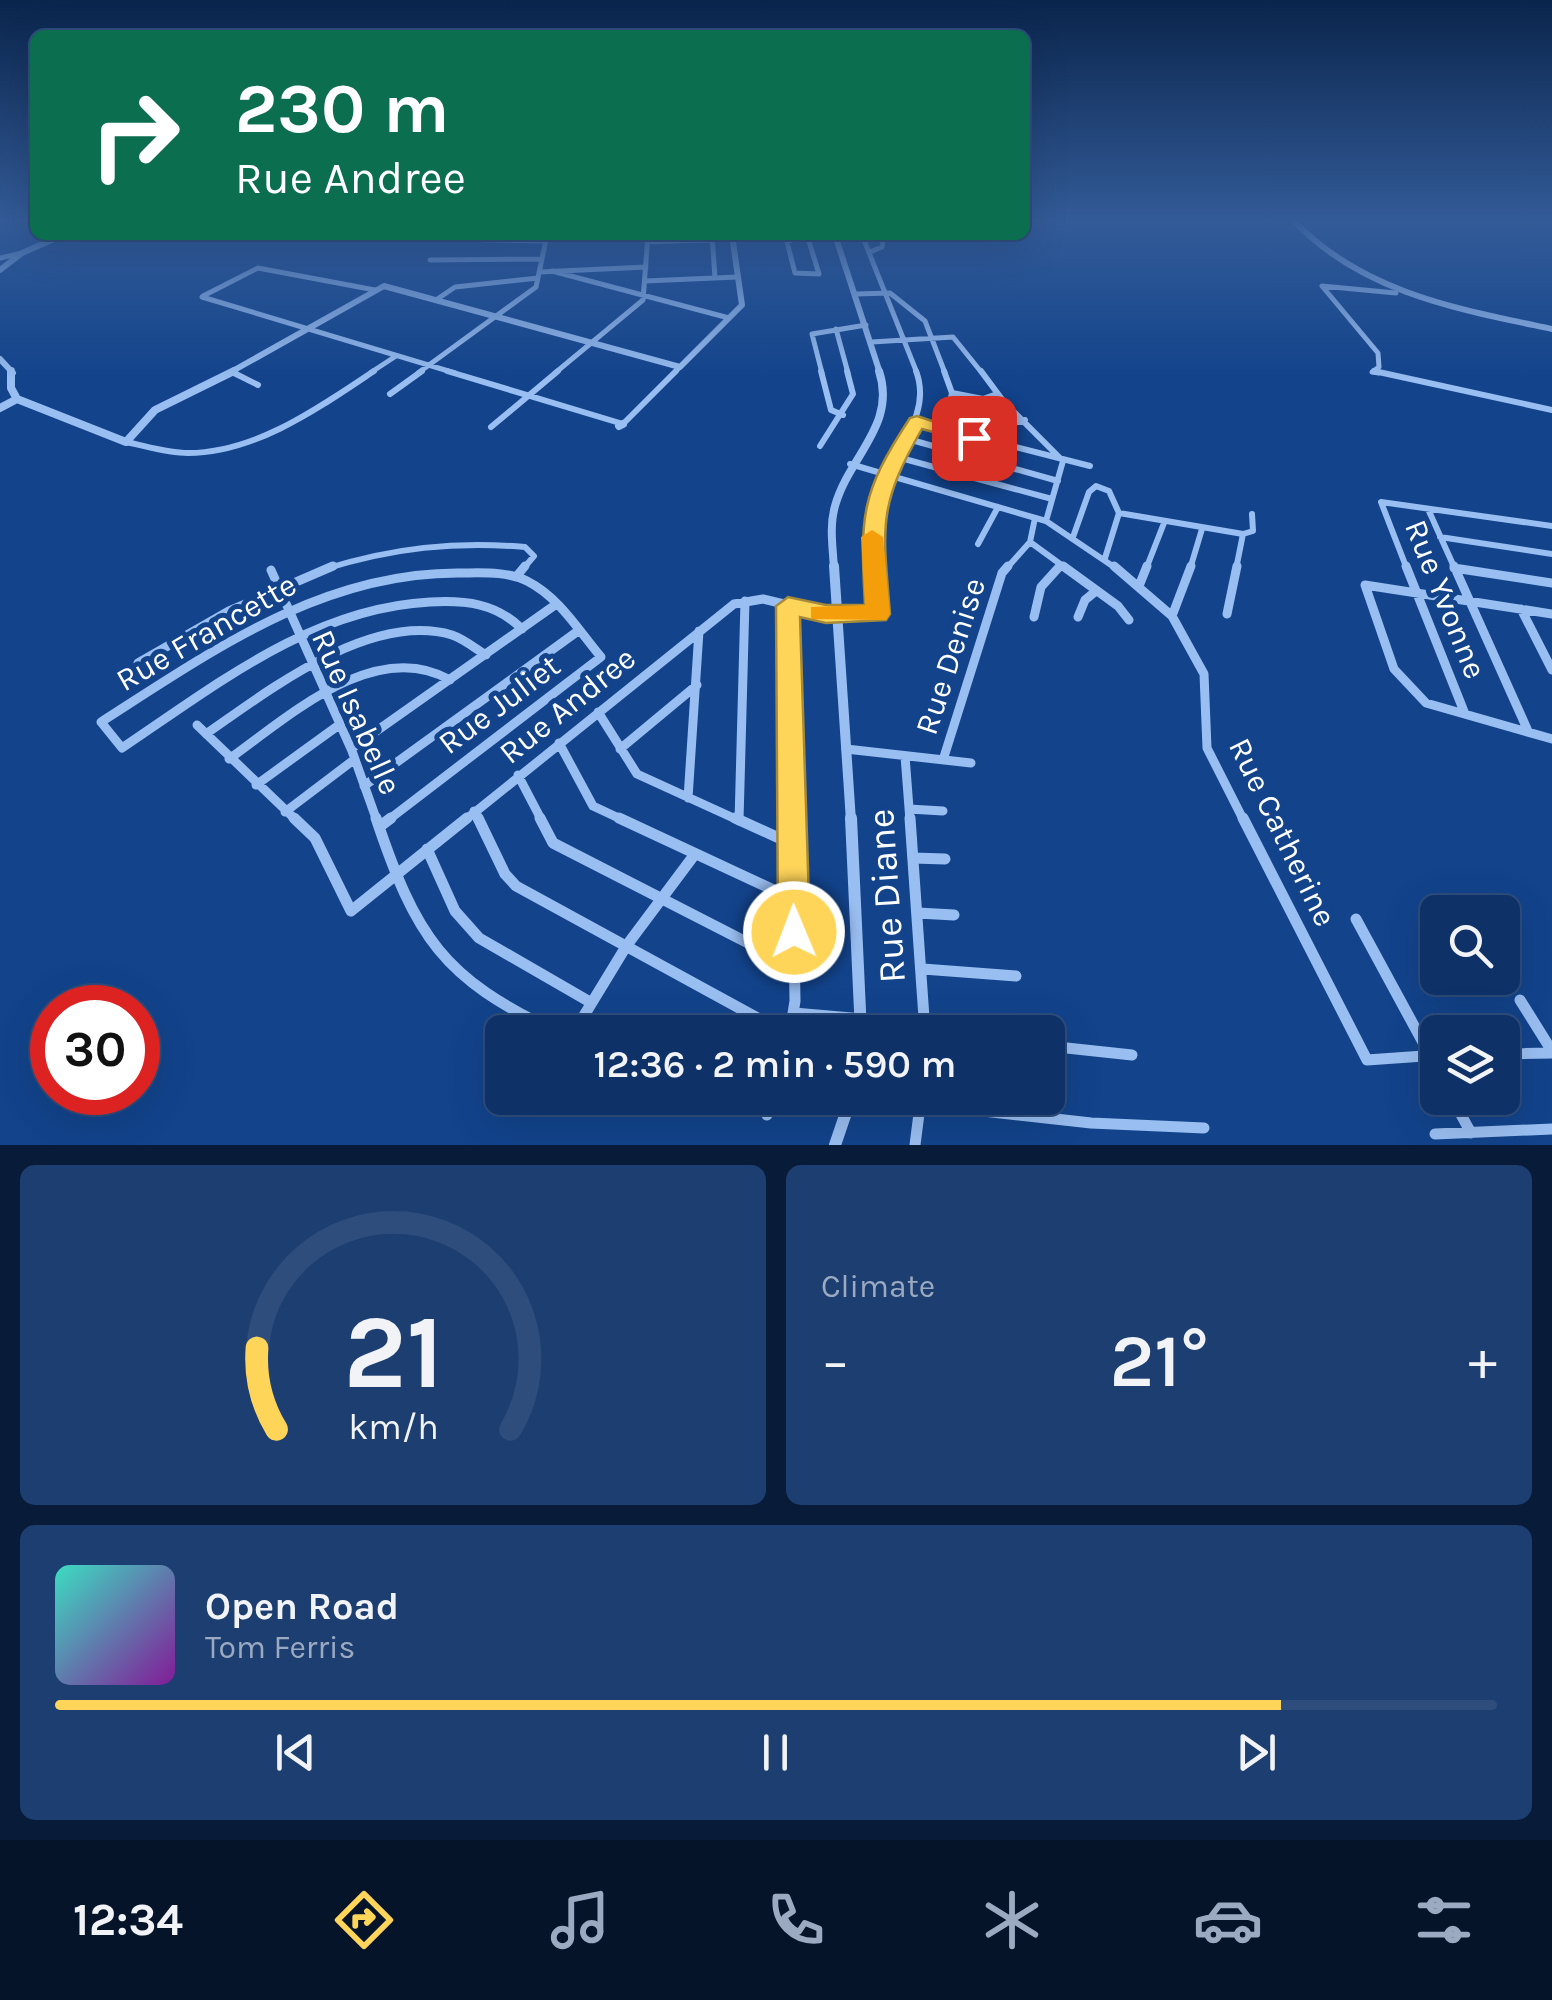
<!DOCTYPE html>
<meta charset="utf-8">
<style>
body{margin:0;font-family:Karla,sans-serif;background:#1c3e71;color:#f1f3f6;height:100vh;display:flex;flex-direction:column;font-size:38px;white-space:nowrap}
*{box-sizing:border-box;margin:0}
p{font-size:32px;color:#9baac0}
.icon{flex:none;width:55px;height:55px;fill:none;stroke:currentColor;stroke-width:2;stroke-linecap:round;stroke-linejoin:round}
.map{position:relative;height:1145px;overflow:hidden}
.side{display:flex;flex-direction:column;gap:20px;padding:20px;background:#081c39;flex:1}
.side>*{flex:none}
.hud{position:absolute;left:30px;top:30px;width:1000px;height:210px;border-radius:15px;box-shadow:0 10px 40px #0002,0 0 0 2px #2e4d7c;background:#0b6e4f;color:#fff;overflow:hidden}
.controls{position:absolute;left:1420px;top:895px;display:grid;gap:20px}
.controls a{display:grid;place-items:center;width:100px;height:100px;border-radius:15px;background:#0e3268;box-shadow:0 10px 40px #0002,0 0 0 2px #2e4d7c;font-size:50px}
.speed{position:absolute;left:30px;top:985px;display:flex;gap:20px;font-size:50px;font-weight:700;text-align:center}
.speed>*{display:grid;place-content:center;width:130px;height:130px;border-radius:50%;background:#0e3268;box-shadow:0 10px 40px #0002,0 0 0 2px #2e4d7c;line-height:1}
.speed .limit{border:15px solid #d22;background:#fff;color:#111}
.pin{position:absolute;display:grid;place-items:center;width:85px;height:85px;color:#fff;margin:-42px;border-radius:20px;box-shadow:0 5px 15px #0006}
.me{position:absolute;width:110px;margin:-55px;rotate:359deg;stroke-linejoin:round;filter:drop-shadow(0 0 8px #0008)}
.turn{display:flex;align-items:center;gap:35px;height:210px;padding:0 40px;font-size:45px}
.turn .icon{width:130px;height:130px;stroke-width:2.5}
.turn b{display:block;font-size:70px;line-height:85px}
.big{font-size:75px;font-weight:600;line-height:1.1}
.side .card{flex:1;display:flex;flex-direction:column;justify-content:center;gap:15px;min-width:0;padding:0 35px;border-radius:15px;background:#1c3e71}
.side .dial{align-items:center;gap:0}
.dial svg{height:260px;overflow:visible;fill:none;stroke:#2e4d7c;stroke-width:7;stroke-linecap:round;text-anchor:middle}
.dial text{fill:#f1f3f6;stroke:none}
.song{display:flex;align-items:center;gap:30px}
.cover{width:120px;height:120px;border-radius:15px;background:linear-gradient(135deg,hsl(170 70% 55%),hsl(290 70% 35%))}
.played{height:10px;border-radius:5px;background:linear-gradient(90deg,#ffd559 85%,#2e4d7c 85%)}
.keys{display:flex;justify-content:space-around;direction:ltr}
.heat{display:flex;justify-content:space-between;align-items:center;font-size:55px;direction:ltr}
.side .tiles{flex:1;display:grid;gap:20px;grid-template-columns:1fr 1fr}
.card:last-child{grid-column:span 2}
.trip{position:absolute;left:485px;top:1015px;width:580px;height:100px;border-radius:15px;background:#0e3268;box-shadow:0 10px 40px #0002,0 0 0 2px #2e4d7c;font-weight:600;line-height:100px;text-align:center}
.menu{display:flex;height:160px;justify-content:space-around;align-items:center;background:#06142a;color:#9baac0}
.menu .icon{width:70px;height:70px}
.menu .current{color:#ffd559}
.menu b{font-size:45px;color:#f1f3f6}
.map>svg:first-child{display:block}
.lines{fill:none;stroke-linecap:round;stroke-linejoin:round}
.minor-far3{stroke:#99bef1;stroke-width:5}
.minor-far2{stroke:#99bef1;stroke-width:6}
.minor-far1{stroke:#99bef1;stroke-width:9}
.minor{stroke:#99bef1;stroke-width:11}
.tertiary-far3{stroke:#99bef1;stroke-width:6}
.tertiary-far2{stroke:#99bef1;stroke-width:8}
.tertiary-far1{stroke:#99bef1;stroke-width:10}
.tertiary{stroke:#99bef1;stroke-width:12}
.route{fill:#ffd559;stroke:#a68a3a;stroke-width:2.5}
.slow{fill:#f59e0b}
.labels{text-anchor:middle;stroke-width:10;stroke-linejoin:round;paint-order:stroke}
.street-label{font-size:32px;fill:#fff;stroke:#12438b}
.near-street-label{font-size:38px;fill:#fff;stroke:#12438b}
</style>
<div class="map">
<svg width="1552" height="1145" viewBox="0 0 1552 1145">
<rect width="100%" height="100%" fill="#12438b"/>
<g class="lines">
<path class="minor-far3" d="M450 235V239L545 241
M712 235 715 278
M799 235 803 236
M862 235 917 373
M803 236 808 238 819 274 795 273 787 242Z
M647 242 731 239
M870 252 882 247 884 235
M0 258 22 253
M430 260 541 259
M552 271 729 318
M539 272 646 267
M645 281 737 277
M856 294 890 293 925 321 945 373
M203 296 258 268 375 290
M202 297 455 373
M436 300 455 287 538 278
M836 329 848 373
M872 342 953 337 982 373
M370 373 396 356
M418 373 536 287 547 235
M555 373 643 300 648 235
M674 373 680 367
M822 373 812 334 866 325
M1379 373 1372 372 1379 367 1378 353 1322 286 1396 293"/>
<path class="minor-far2" d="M447 371 623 424 676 371
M821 371 831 410 843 415
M944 371 952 393 944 429
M981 371 1004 402 1063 461 1046 521
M1374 371 1552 410
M232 372 258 385
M952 393 983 399 997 394
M390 394 422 371
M949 409 1007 425 1025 420
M917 422 1090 466
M491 427 558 371
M908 439 1058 481
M126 442C146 446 167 453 188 453 256 453 320 407 374 371
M820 446 853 394 847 371
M897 457 1052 499
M850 464 1046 521 1117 569
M1428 509 1455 569
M1119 513 1243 534
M1243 534 1253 531 1252 514
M1073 537 1089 492 1096 486 1109 491 1119 513 1105 558
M1440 537 1552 554
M1030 542 1067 569
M978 544 998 507
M1454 568 1458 569
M325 569C393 548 454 541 525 547L534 556 523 569
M878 569C875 545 869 520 876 497 888 455 934 418 916 371
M1006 569 1030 542 1035 518
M1058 569 1061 565
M1146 569 1164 523
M1190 569 1202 529
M1236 569 1243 534
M1407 569 1381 502 1552 526"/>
<path class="minor-far1" d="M1063 566 1118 606 1129 620
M1114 566 1172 616 1204 674 1207 748 1244 821
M1406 566 1465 714
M1454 566 1528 731
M1454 568 1552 583
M271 570 352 751 377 821
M516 577 525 566
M1139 586 1147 566
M788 606 792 821
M1521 609 1552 670
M1227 614 1237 566
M1552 614 1365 585 1394 669 1426 703 1552 739
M1172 616 1191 566
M1034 617 1041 587 1060 566
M1078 617 1085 600 1096 591
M138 663 229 611 333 566
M598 712 637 774 740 821
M197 725 297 821
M206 734C269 690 371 611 452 635 464 639 476 649 486 655
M559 743 593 806 625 821
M351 749 555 605
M620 749 697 685
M846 749 971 763
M905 756 910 821
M229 759C288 717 375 637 450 680
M943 760 1002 573 1008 566
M518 775 542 821
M256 785 339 725
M364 786 578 631
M688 798 699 631
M909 809 943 811
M474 811 479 821
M285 812 355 759
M387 821 601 657C579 631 559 597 527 581 507 571 481 573 460 573 322 572 212 651 101 722L122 748C216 685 312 608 430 602 465 600 496 603 522 629
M464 821 734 604 763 599 826 614H878V566
M739 821 745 601"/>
<path class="minor" d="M294 818 315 838 351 911 467 818
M376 818C416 937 442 978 557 1032
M478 818 505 874 516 886 783 1032
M540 818 553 843 795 967
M619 818 793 899
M735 818 792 844
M910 818 925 1032
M1243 818 1367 1060 1438 1055
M379 827 391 818
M427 849 455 911 479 938 590 1002
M913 858 945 859
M918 913 954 915
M1356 919 1438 1070
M923 969 1016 976
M1520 1000 1552 1051
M794 1013 863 1019
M574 1032 627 945 695 854
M790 1032 795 1001 792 818
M1048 1046 1132 1055
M1502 1054 1552 1053
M1452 1098 1471 1133
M921 1104 1091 1123 1204 1128
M767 1115 772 1098
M1435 1134 1552 1129
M915 1145 921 1098"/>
<path class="tertiary-far3" d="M1294 221C1363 293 1458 309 1552 329
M835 235 880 373
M0 270 22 253 63 235
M0 359 13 373
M229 373 384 286 680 367 742 305 732 235"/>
<path class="tertiary-far2" d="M11 371V388L17 399
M17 399 126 442 155 410 234 371
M0 408 17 399
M619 426 623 424
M834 569C833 548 829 527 835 506 849 456 897 425 879 371"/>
<path class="tertiary-far1" d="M834 566 851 821"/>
<path class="tertiary" d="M851 818 861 1032
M835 1145 851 1098"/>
</g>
<linearGradient id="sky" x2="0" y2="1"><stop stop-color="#0a254c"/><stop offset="0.58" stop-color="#335b98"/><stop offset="1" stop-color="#335b98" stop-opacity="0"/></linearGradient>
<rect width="1552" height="381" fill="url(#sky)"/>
<path class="route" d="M917 416 983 438 974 443 922 429C877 507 883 527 890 614L886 620 826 623 800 617 810 932 805 944 794 949 783 944 778 932 776 606 788 597 826 605H865C860 516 860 494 910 418Z"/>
<path class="slow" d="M872 530 883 537 890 614 886 620 811 619V607L865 605 861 537Z"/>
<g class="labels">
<g class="street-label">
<text transform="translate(1446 599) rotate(68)" y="11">Rue Yvonne</text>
<text transform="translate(206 632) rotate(-30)" y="11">Rue Francette</text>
<text transform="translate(950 656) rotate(-72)" y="11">Rue Denise</text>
<text transform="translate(499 704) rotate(-37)" y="11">Rue Juliet</text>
<text transform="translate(567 705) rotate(-39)" y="11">Rue Andree</text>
<text transform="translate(357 712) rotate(66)" y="11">Rue Isabelle</text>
<text transform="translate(1283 832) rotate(64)" y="11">Rue Catherine</text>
</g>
<g class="near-street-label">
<text transform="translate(886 896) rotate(-94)" y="13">Rue Diane</text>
</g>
</g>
</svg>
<div class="controls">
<a><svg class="icon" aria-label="search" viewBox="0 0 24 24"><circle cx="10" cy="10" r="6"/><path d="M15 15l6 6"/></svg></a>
<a><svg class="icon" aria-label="layers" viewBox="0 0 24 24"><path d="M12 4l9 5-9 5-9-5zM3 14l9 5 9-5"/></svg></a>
</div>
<div class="speed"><div class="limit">30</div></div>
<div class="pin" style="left:974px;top:438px;background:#d93025"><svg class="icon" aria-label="arrive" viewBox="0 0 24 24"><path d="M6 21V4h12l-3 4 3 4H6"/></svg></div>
<svg class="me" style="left:794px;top:932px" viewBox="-20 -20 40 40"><circle r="17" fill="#ffd559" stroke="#fff" stroke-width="3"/><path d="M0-11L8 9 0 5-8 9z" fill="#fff"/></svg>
<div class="trip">12:36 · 2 min · 590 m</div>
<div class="hud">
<div class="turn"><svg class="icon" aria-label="right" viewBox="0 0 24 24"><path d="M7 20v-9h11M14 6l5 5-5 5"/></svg><div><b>230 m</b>Rue Andree</div></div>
</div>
</div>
<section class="side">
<div class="tiles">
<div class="card dial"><svg viewBox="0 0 100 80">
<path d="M14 69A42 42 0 1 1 86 69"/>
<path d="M14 69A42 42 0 0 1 8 44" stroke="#ffd559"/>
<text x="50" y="56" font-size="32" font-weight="700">21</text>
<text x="50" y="72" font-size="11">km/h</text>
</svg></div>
<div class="card"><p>Climate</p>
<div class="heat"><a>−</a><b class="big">21°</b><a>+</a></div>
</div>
<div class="card">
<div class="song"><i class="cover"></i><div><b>Open Road</b><p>Tom Ferris</p></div></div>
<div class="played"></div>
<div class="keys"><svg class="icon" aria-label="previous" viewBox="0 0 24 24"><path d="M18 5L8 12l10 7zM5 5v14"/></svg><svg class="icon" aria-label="pause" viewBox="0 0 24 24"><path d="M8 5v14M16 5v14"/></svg><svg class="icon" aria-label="next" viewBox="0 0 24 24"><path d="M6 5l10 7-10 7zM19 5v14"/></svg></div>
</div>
</div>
</section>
<nav class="menu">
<b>12:34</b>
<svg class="icon current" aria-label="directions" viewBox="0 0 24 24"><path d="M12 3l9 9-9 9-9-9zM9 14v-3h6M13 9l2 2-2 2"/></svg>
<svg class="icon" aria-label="music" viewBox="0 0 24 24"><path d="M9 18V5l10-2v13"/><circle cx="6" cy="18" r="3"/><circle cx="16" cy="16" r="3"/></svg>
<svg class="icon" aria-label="phone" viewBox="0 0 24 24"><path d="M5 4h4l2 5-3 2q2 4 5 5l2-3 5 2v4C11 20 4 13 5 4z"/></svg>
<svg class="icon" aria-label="climate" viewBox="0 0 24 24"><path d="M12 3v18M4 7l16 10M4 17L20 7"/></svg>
<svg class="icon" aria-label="car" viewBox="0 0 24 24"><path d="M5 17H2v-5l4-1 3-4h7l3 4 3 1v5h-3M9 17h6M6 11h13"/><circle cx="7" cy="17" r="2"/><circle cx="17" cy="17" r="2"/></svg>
<svg class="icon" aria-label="filters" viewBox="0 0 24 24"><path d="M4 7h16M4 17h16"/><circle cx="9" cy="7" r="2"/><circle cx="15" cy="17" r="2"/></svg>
</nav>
